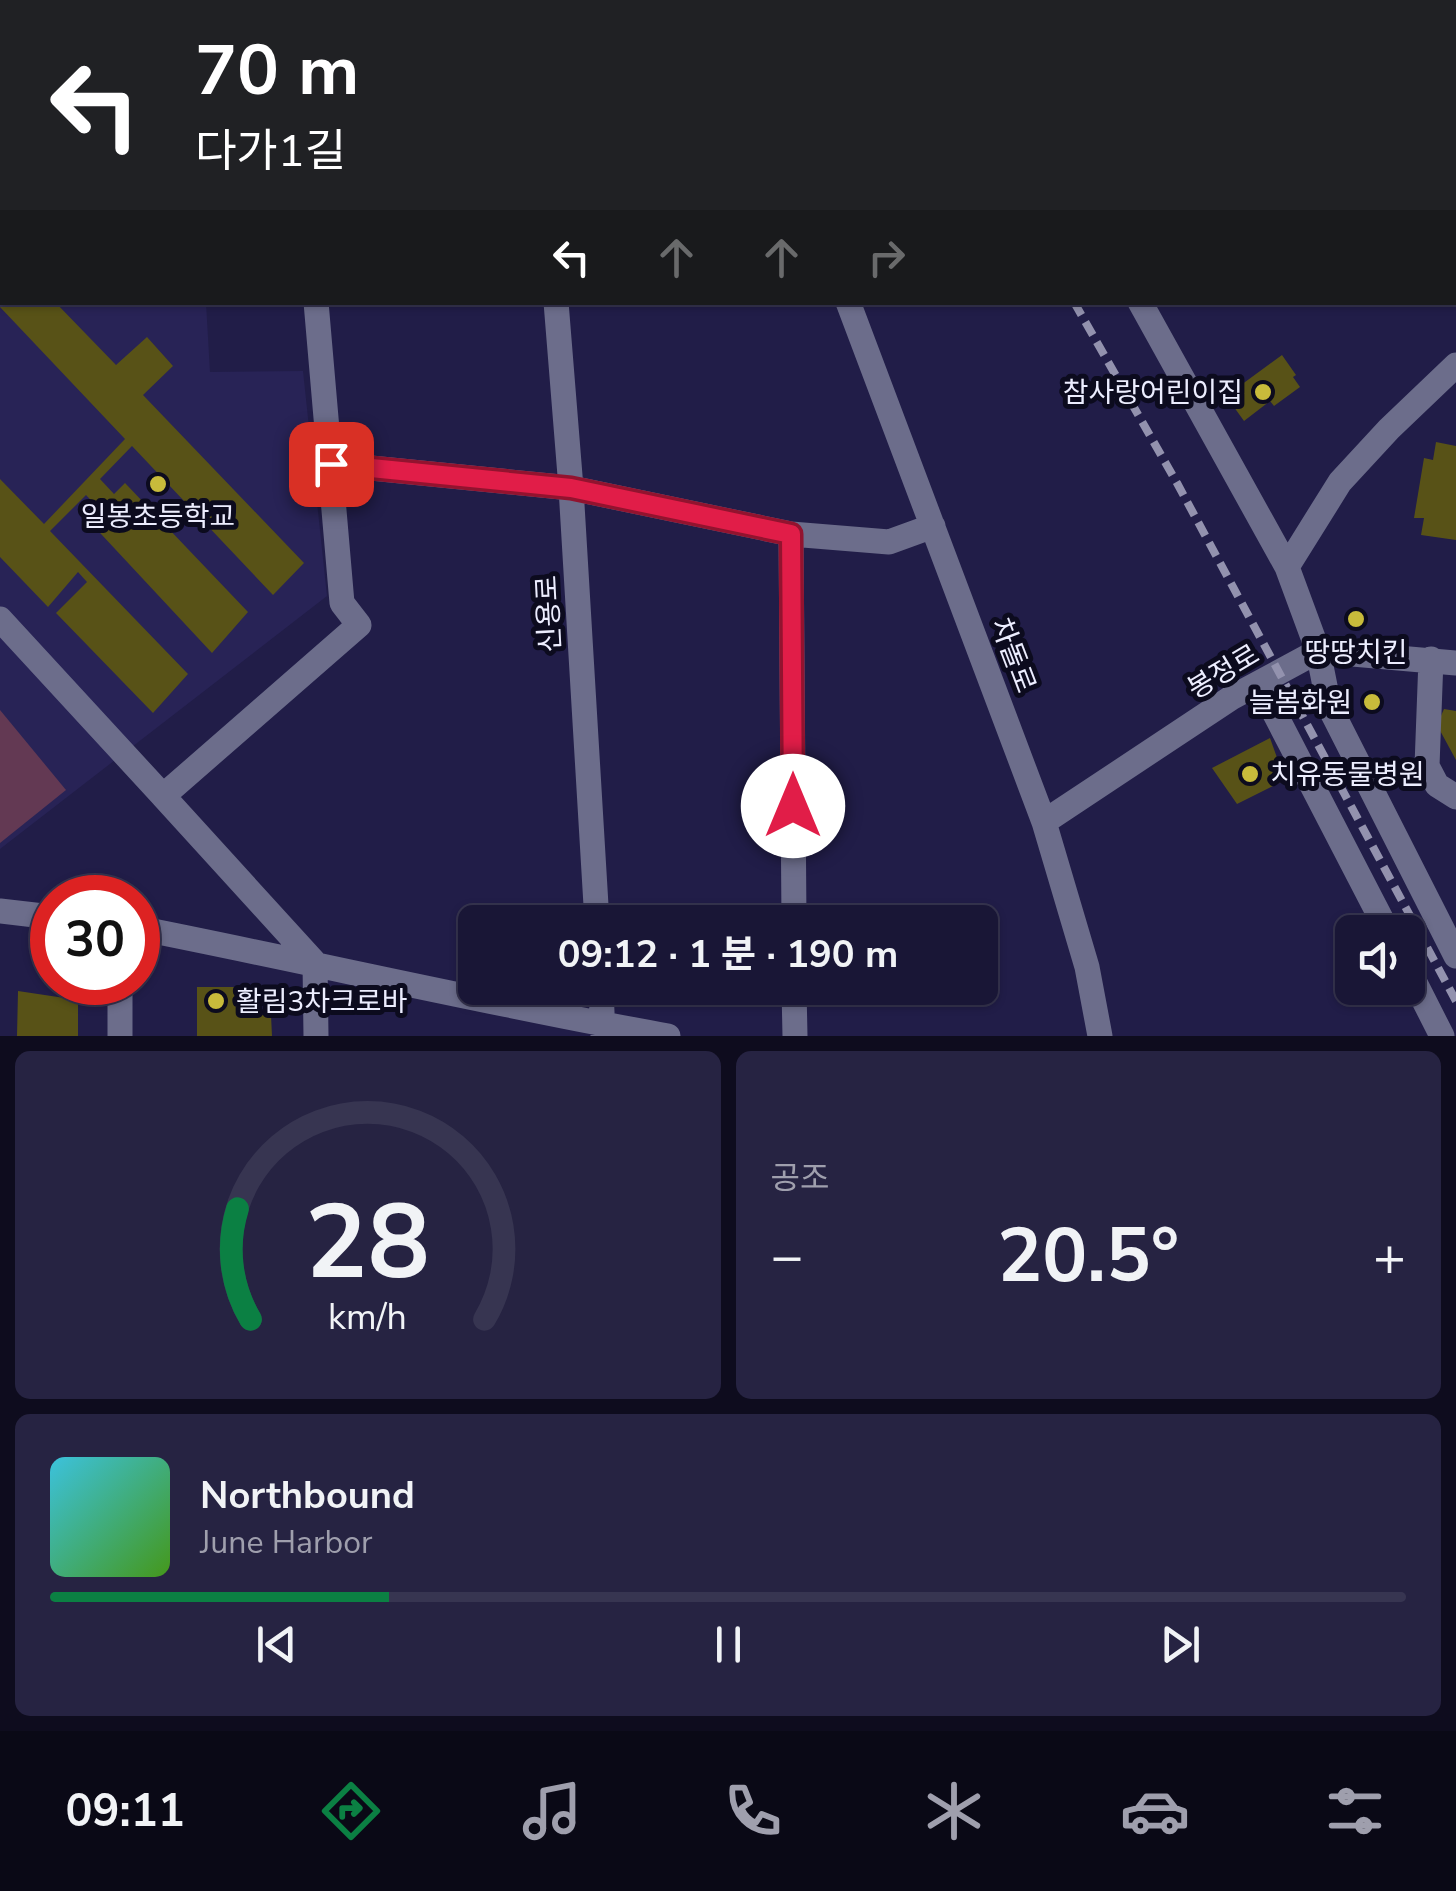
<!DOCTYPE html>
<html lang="ko">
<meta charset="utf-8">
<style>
body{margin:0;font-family:"Nunito Sans","Noto Sans KR",sans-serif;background:#262342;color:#f1f3f6;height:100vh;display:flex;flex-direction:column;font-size:38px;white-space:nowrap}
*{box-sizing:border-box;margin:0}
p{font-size:32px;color:#9f9fad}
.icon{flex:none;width:55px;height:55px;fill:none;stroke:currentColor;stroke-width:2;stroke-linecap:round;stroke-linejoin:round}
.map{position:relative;height:1036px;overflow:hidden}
.panel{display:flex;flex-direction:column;gap:15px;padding:15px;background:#0e0c1e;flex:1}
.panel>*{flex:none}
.hud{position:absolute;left:0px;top:0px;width:1458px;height:305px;box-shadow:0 2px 8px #0004,0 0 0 2px #373551;background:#202124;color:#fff;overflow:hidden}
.buttons{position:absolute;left:1335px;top:915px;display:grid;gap:20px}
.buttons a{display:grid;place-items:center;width:90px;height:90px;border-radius:15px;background:#191636;box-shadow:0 2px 8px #0004,0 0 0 2px #373551;font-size:50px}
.speed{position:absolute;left:30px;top:875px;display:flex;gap:20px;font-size:50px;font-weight:700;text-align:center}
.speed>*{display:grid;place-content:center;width:130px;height:130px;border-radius:50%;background:#191636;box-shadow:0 2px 8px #0004,0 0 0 2px #373551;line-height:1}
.speed .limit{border:15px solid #d22;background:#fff;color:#111}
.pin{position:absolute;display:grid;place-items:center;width:85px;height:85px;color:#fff;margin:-42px;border-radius:20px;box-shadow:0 5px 15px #0006}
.me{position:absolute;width:110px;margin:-55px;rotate:0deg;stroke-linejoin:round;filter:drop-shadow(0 0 8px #0008)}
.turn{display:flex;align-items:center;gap:35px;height:210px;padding:0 30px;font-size:45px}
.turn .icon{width:130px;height:130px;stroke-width:2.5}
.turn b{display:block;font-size:70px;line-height:85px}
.lanes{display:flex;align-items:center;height:95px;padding:0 30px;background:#0003;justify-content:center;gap:50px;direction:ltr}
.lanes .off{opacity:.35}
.big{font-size:75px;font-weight:700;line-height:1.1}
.panel .tile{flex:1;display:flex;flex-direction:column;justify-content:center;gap:15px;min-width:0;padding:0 35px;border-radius:15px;background:#262342}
.panel .dial{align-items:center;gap:0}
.dial svg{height:260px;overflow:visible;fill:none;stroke:#373551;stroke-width:7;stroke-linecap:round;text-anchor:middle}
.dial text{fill:#f1f3f6;stroke:none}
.song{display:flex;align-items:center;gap:30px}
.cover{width:120px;height:120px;border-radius:15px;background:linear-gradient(135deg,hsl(190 70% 55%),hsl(100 70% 35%))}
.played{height:10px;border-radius:5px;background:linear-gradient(90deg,#0b8043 25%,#373551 25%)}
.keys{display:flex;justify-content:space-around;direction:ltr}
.heat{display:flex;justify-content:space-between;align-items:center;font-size:55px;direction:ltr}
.panel .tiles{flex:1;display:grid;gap:15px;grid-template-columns:1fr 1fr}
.tile:last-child{grid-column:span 2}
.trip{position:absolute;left:458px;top:905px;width:540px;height:100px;border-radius:15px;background:#191636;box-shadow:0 2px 8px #0004,0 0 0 2px #373551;font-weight:700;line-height:100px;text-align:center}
.tab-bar{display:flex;height:160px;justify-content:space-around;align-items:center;background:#0a0916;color:#9f9fad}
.tab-bar .icon{width:70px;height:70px}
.tab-bar .active{color:#0b8043}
.tab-bar b{font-size:45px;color:#f1f3f6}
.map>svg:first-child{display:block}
.built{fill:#282356}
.green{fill:#633953}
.building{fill:#585217}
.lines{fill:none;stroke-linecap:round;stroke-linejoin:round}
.minor{stroke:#6c6d8b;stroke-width:25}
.rail{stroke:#9392ae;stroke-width:8;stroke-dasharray:15 8;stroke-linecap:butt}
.route-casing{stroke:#92132f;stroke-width:25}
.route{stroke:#e11d48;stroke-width:18}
.poi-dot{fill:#c8bb3b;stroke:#0c0b1e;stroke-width:4}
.labels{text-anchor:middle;stroke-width:10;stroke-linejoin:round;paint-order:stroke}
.poi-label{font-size:28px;fill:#ecedfe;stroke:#0c0b1e;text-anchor:end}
.street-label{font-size:28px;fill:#ecedfe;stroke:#0c0b1e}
</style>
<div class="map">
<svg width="1456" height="1036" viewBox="0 0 1456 1036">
<rect width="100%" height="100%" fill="#211d48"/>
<path class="built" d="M0 170H2V302L206 303 210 372 303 371 327 596 0 849Z"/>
<path class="green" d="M0 710 66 790 0 843Z"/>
<path class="building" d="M0 302H55L116 365 147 337 173 366 143 395 304 563 273 595 132 446 100 479 114 494 125 483 248 612 212 653 88 520 99 509 86 495 50 531 188 674 153 713 56 613 87 582 78 572 48 607 0 557V479L44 524 125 439 0 307Z
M1282 355 1296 375 1293 377 1300 387 1274 406 1270 401 1244 421 1226 396Z
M1436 442 1456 446V540L1421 535 1424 518H1414L1424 458 1433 460Z
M1444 709 1456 711V760L1437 725Z
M1270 738 1285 780 1237 804 1212 768Z
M197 987H236V1015H271L272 1036H197Z
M18 991 78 1000V1036H17Z"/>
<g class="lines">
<path class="minor" d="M290 0V2
M531 0V2
M682 0 683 2
M984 0V2
M1266 0 1268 2
M0 27H2
M1455 91 1456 90
M316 302 342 603 359 625 163 796 315 963 316 1036
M556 302 571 488 597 922
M848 302 1044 822 1087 967 1100 1036
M1140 302 1287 567 1318 651 1329 706 1456 956
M331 464 571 488 791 534 889 542 933 526
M791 534 794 922
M1287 567 1340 482 1389 429 1456 365
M0 619 163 796
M1431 659 1427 766 1437 785 1456 797
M1259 683 1388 932
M1044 822 1231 698 1318 651 1456 663
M0 911 52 917
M138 928C315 963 490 1004 668 1036
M1408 969 1442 1036
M601 988 603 1036
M794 988 795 1036
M120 1036V982"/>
<path class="rail" d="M885 0 886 2
M905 0 906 2
M1074 302 1177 483 1456 1001"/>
</g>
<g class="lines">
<g class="route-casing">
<path id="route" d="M331 464 571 488 791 534 793 806"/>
</g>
<use href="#route" class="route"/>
</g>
<g class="poi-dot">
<circle cx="1263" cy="392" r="10"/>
<circle cx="158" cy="484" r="10"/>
<circle cx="1356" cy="619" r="10"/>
<circle cx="1372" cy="702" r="10"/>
<circle cx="1250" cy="774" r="10"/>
<circle cx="216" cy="1001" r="10"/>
</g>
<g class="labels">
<g class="poi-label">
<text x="1243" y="402">참사랑어린이집</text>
<text x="158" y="526" text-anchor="middle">일봉초등학교</text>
<text x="1356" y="662" text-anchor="middle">땅땅치킨</text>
<text x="1352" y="712">늘봄화원</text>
<text x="1270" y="784" text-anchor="start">치유동물병원</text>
<text x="236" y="1011" text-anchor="start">활림3차크로바</text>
</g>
<g class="street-label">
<text transform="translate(548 614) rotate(-93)" y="10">신용로</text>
<text transform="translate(1014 655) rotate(69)" y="10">차돌로</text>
<text transform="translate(1223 671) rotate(-31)" y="10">봉정로</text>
</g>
</g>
</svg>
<div class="buttons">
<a><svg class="icon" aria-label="sound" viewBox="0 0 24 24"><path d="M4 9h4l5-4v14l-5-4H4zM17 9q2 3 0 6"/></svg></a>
</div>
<div class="speed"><div class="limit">30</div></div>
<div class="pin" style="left:331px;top:464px;background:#d93025"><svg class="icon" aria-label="arrive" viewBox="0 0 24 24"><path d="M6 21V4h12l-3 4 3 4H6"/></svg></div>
<svg class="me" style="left:793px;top:806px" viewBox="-20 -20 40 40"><circle r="19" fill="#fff"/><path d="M0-13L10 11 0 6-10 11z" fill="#e11d48"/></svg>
<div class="trip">09:12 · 1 분 · 190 m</div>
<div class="hud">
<div class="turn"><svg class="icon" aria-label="left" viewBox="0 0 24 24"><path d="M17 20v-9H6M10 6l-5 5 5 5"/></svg><div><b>70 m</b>다가1길</div></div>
<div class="lanes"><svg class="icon" aria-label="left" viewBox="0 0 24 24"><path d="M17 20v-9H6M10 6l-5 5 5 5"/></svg><svg class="icon off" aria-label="ahead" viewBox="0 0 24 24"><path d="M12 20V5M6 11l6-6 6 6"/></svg><svg class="icon off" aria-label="ahead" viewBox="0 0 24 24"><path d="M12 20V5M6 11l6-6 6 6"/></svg><svg class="icon off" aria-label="right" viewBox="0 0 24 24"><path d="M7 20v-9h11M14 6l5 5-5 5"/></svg></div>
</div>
</div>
<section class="panel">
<div class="tiles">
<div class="tile dial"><svg viewBox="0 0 100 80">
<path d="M14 69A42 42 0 1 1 86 69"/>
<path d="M14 69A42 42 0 0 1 10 35" stroke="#0b8043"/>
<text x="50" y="56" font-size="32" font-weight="700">28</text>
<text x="50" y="72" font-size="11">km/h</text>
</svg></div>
<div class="tile"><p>공조</p>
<div class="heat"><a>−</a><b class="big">20.5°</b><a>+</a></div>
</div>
<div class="tile">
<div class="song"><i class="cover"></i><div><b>Northbound</b><p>June Harbor</p></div></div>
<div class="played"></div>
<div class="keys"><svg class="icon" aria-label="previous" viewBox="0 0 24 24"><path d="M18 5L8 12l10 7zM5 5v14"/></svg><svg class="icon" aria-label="pause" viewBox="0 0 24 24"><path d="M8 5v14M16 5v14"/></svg><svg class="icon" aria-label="next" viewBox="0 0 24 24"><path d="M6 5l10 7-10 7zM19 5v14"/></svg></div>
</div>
</div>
</section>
<nav class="tab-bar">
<b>09:11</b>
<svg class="icon active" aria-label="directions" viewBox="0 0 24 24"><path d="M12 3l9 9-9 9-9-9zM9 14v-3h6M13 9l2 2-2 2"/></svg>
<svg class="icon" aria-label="music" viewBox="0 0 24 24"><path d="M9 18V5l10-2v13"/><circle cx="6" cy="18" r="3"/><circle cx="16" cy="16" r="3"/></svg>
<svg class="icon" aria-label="phone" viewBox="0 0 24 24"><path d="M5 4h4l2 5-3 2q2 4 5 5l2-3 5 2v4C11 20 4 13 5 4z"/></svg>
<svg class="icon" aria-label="climate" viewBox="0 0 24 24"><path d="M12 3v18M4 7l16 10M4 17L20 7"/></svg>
<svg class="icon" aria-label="car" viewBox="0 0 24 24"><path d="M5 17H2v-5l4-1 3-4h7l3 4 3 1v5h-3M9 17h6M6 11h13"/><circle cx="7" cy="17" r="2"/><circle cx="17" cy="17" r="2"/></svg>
<svg class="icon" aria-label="filters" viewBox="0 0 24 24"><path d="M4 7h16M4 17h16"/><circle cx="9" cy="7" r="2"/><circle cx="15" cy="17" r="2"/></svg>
</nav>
